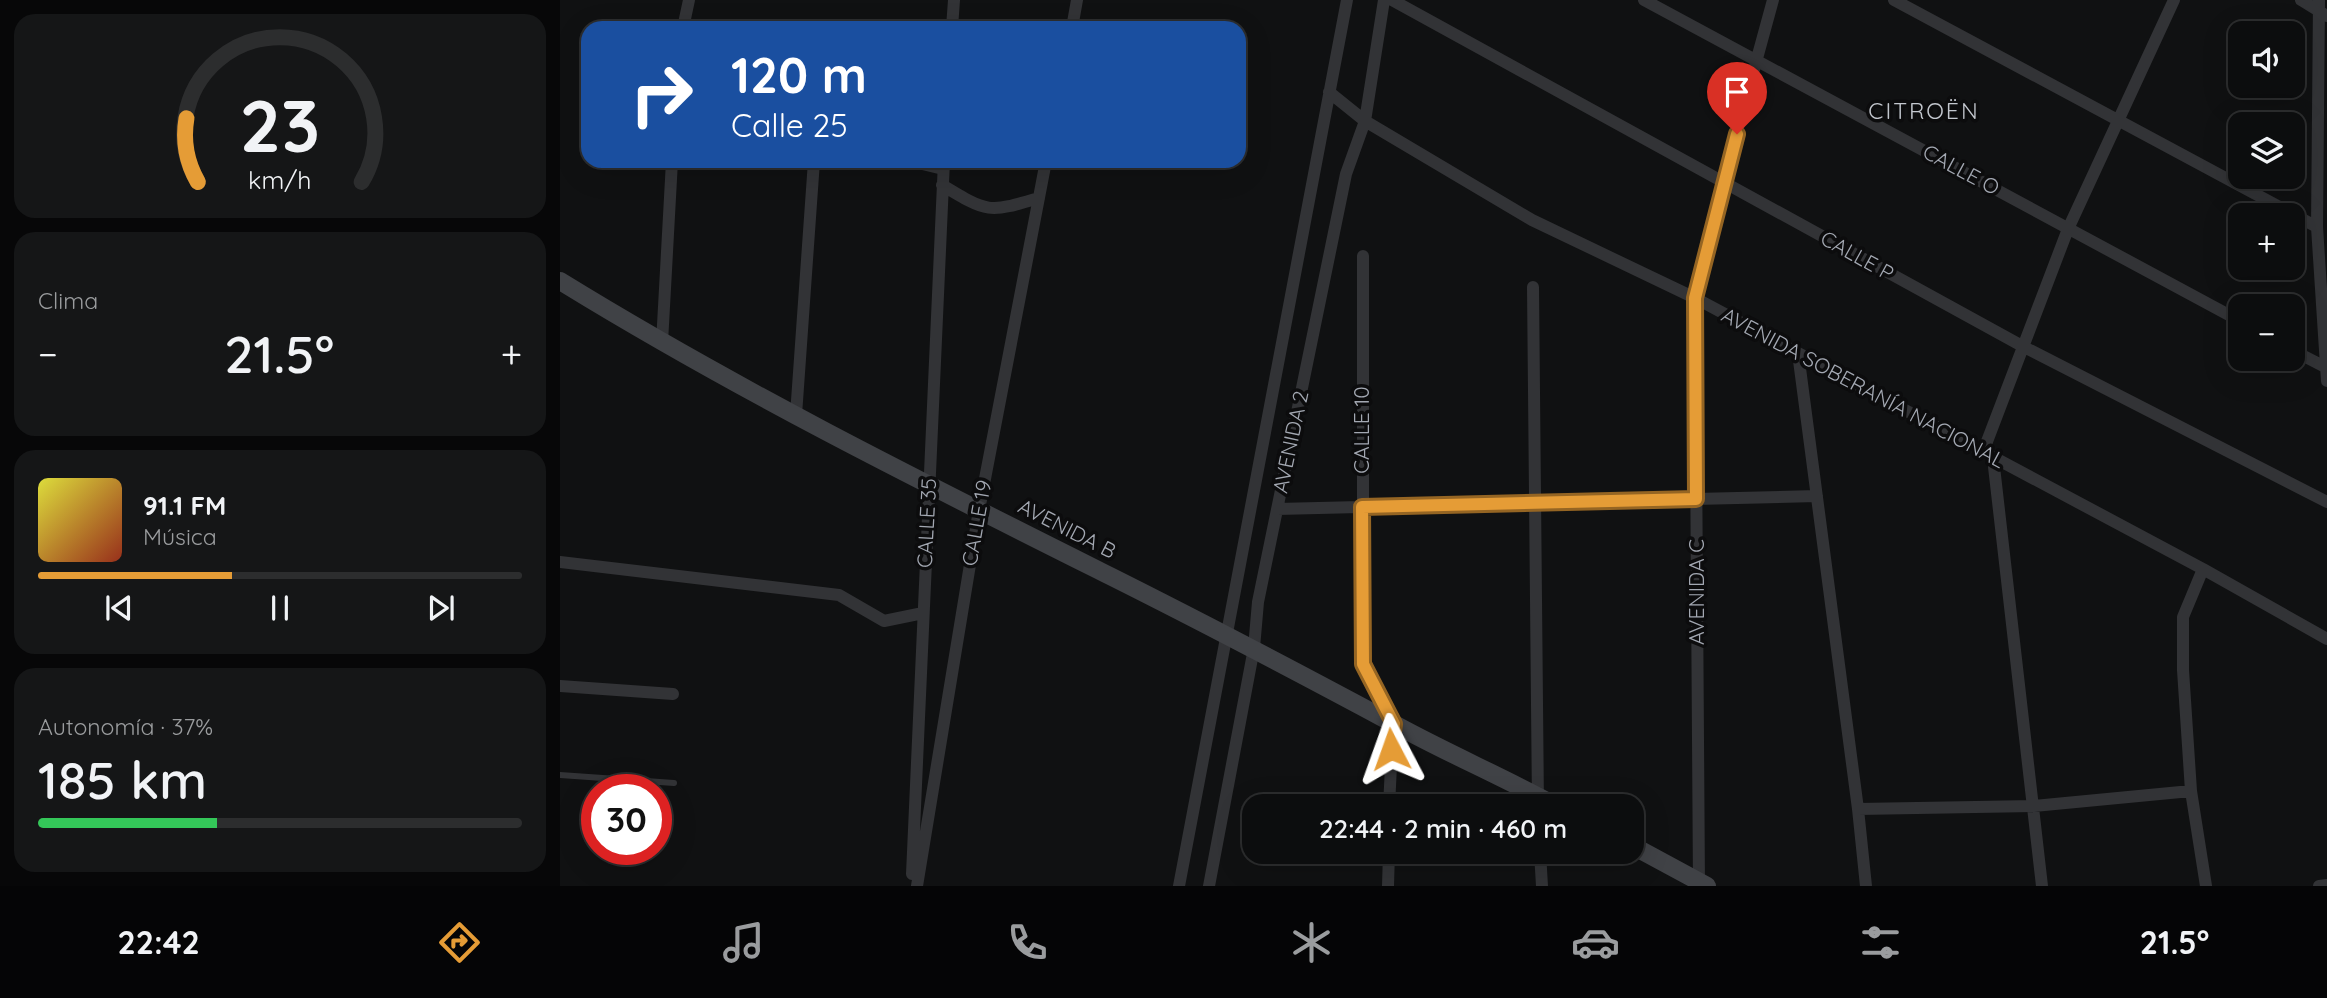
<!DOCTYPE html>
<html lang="es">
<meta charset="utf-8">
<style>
body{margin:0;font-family:Quicksand,sans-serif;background:#151617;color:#f1f3f6;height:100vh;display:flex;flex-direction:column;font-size:26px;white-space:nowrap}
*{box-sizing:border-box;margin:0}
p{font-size:23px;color:#9a9c9e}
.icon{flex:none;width:38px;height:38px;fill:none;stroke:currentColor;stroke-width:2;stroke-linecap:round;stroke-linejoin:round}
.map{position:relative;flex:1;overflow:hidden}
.drawer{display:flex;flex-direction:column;gap:14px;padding:14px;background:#070708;width:560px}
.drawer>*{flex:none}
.top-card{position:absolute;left:21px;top:21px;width:665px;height:147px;border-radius:21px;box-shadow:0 7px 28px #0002,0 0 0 2px #2c2d2e;background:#1a4fa0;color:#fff;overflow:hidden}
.fabs{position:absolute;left:1668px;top:21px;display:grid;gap:14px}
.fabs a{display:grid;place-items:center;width:77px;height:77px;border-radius:14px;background:#0c0d0e;box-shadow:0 7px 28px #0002,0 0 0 2px #2c2d2e;font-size:35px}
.speed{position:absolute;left:21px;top:774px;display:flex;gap:14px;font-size:35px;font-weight:700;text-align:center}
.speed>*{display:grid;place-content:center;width:91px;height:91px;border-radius:50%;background:#0c0d0e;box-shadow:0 7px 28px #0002,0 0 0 2px #2c2d2e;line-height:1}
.speed .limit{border:10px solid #d22;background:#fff;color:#111}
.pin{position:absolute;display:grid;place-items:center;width:60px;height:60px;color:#fff;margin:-72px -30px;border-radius:50% 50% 50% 0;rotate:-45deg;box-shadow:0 0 7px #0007}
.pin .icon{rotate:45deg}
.me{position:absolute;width:77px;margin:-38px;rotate:356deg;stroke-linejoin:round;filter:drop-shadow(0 0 5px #0008)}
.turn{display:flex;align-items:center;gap:24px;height:147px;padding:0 35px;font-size:32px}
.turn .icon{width:91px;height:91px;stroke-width:2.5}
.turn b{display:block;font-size:49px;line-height:60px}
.big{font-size:52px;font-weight:600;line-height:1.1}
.drawer .widget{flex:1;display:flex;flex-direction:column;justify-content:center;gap:10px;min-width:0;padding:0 24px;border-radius:21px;background:#151617}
.drawer .dial{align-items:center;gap:0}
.dial svg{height:182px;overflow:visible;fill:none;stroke:#2c2d2e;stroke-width:7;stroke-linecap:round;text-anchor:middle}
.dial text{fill:#f1f3f6;stroke:none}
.song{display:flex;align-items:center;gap:21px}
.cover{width:84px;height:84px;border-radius:10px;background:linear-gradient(135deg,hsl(60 70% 55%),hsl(10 70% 35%))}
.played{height:7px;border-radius:4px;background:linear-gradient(90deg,#e59c36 40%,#2c2d2e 40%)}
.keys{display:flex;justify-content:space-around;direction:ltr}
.heat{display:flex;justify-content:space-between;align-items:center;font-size:38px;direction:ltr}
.charge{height:10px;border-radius:5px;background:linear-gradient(90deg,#34c759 37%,#2c2d2e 0)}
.trip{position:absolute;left:682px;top:794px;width:402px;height:70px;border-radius:21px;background:#0c0d0e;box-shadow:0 7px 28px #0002,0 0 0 2px #2c2d2e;font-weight:600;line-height:70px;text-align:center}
.dock{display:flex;height:112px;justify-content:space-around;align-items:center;background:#050506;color:#9a9c9e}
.dock .icon{width:49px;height:49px}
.dock .active{color:#e59c36}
.dock b{font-size:32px;color:#f1f3f6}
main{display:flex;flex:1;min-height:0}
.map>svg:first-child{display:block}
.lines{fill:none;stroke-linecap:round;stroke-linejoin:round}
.lane{stroke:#323336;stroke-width:6}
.street{stroke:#323336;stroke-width:12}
.secondary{stroke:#404246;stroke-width:18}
.route-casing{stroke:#956523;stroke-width:18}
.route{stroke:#e59c36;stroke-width:12}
.labels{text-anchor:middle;stroke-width:7;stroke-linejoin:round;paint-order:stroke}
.street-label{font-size:21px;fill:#a3a8b2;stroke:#0c0c0d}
.neighbourhood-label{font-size:23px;letter-spacing:2px;fill:#c3c7ce;stroke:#0c0c0d}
</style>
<main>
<section class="drawer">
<div class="widget dial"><svg viewBox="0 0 100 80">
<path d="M14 69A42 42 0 1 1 86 69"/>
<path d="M14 69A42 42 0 0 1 9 41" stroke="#e59c36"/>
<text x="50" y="56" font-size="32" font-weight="700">23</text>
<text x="50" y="72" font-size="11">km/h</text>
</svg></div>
<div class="widget"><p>Clima</p>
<div class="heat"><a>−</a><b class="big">21.5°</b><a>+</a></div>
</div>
<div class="widget">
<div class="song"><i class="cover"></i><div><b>91.1 FM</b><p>Música</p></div></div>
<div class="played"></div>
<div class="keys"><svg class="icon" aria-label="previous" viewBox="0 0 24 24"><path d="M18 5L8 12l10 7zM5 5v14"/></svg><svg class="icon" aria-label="pause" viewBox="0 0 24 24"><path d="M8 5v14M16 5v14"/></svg><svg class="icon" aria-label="next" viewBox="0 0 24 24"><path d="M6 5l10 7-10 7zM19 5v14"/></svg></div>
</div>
<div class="widget"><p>Autonomía · 37%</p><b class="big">185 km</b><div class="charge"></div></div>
</section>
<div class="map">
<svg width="1767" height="886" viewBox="0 0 1767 886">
<rect width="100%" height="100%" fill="#101112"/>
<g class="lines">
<path class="lane" d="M0 775 114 783"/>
<path class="street" d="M832 0 1464 347 1767 502
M1084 0 1680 321
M1334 0 1757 227
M1741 0 1767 16
M1759 0 1757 227 1767 381
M123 28 129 0
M392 28 394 0
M512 28 517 0
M769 92 805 121 972 220 1135 298 1643 569 1767 639
M350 161 383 169
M382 185C428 213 428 213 479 198
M803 256V664L833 724 829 807
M973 287 978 807
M102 343 112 161
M1732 350 1767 368
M1238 353 1298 809 1306 886
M236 415 254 161
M1423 452 1508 229 1614 0
M1433 458 1482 886
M717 509 1257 496
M0 562 279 595 324 621 363 613
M1643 569 1623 617V670L1631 791 1646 886
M0 686 113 694
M1298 809 1474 806 1631 791
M980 852 982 886
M352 874 384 161
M357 886 419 510 486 161
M619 886 787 0
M649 886 694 648 698 602 786 174 805 121 824 0
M828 886 829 852
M1139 886 1135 298 1163 183 1213 0
M1759 886 1767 885"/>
<path class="secondary" d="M0 281C177 390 364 483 550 576 646 624 741 674 836 725 889 754 945 778 998 807
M1073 846 1147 886"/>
</g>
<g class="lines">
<g class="route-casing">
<path id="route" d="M831 749 834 724 803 664 802 507 1136 499 1135 298 1177 134"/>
</g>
<use href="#route" class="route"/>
</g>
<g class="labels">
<g class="street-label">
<text transform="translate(1401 170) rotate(28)" y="7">CALLE O</text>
<text transform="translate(1297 256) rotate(29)" y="7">CALLE P</text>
<text transform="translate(1303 388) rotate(28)" y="7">AVENIDA SOBERANÍA NACIONAL</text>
<text transform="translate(802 430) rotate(-90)" y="7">CALLE 10</text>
<text transform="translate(731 442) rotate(-78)" y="7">AVENIDA 2</text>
<text transform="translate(367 523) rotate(-87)" y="7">CALLE 35</text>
<text transform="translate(417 523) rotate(-80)" y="7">CALLE 19</text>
<text transform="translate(507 529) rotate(27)" y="7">AVENIDA B</text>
<text transform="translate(1137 592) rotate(-90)" y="7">AVENIDA C</text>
</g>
<g class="neighbourhood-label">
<text x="1364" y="119">CITROËN</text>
</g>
</g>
</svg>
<div class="fabs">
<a><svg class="icon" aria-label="sound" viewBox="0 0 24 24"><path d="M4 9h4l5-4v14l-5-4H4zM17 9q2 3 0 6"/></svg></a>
<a><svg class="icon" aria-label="layers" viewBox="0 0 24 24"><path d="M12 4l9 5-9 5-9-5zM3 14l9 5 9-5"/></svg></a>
<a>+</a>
<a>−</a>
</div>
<div class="speed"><div class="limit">30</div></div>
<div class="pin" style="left:1177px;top:134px;background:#d93025"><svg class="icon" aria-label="arrive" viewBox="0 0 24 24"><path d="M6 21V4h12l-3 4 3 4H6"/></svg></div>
<svg class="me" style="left:831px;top:749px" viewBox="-20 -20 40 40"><path d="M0-17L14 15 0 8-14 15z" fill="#e59c36" stroke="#fff" stroke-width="4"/></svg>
<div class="trip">22:44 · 2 min · 460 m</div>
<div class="top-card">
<div class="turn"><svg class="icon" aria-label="right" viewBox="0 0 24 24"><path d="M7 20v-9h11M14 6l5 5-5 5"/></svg><div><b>120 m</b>Calle 25</div></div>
</div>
</div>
</main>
<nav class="dock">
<b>22:42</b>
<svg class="icon active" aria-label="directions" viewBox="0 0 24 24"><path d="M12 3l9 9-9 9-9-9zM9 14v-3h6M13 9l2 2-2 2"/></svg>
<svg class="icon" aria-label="music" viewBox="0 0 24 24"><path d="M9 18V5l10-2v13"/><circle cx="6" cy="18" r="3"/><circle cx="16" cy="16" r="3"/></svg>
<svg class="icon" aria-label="phone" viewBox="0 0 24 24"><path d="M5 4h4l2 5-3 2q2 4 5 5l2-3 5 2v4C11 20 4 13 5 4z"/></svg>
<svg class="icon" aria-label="climate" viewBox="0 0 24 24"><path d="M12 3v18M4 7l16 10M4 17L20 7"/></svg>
<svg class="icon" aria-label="car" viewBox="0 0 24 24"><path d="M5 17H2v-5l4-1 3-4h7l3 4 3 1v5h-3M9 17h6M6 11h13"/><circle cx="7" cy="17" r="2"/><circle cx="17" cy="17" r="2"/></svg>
<svg class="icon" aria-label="filters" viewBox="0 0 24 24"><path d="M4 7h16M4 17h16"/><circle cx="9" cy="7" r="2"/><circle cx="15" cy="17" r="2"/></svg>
<b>21.5°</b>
</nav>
